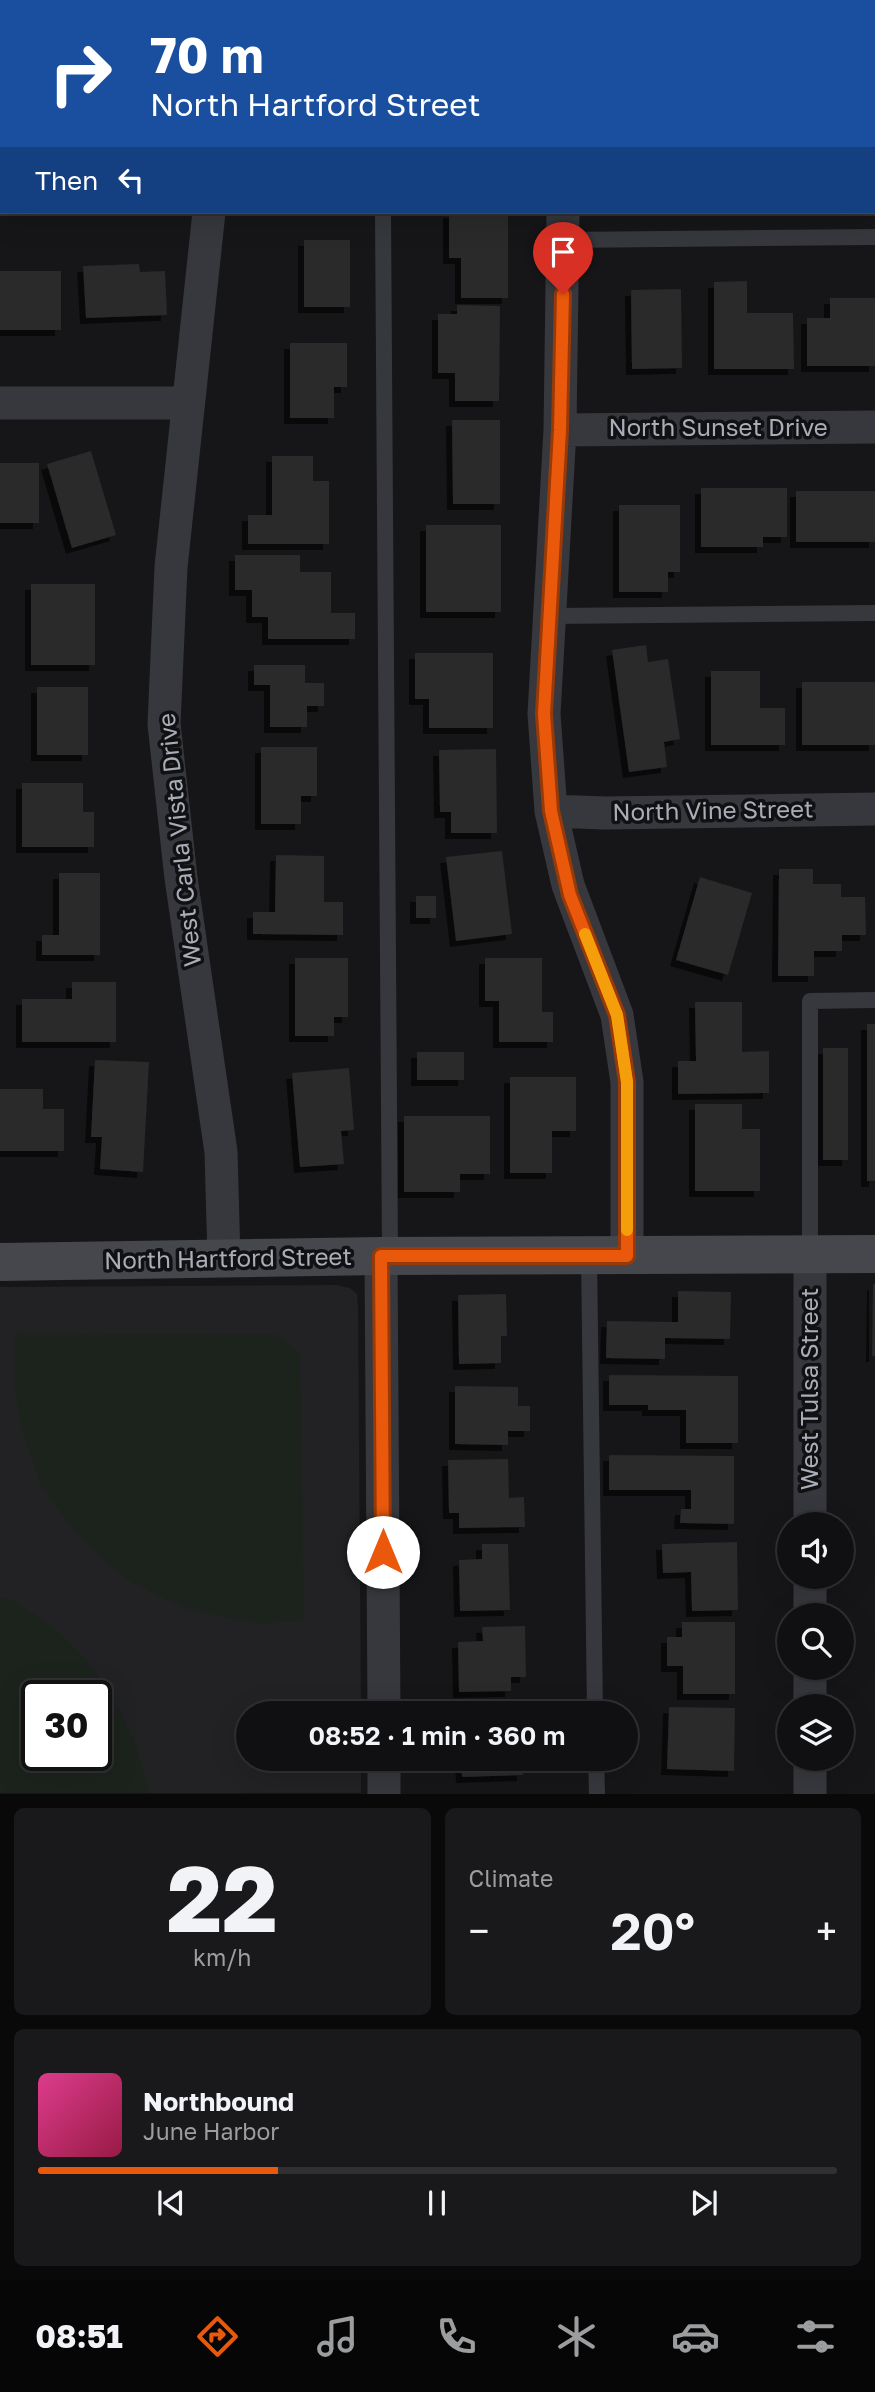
<!DOCTYPE html>
<meta charset="utf-8">
<style>
body{margin:0;font-family:"Golos Text",sans-serif;background:#19191b;color:#f1f3f6;height:100vh;display:flex;flex-direction:column;font-size:26px;white-space:nowrap}
*{box-sizing:border-box;margin:0}
p{font-size:23px;color:#9c9d9f}
.icon{flex:none;width:38px;height:38px;fill:none;stroke:currentColor;stroke-width:2;stroke-linecap:round;stroke-linejoin:round}
.map{position:relative;height:1794px;overflow:hidden}
.side{display:flex;flex-direction:column;gap:14px;padding:14px;background:#09090a;flex:1}
.side>*{flex:none}
.top-card{position:absolute;left:0px;top:0px;width:875px;height:214px;box-shadow:0 7px 28px #0002,0 0 0 2px #303032;background:#1a4fa0;color:#fff;overflow:hidden}
.tools{position:absolute;left:777px;top:1512px;display:grid;gap:14px}
.tools a{display:grid;place-items:center;width:77px;height:77px;border-radius:50%;background:#101012;box-shadow:0 7px 28px #0002,0 0 0 2px #303032;font-size:35px}
.speed{position:absolute;left:21px;top:1680px;display:flex;gap:14px;font-size:35px;font-weight:700;text-align:center}
.speed>*{display:grid;place-content:center;width:91px;height:91px;border-radius:50%;background:#101012;box-shadow:0 7px 28px #0002,0 0 0 2px #303032;line-height:1}
.speed .limit{border:4px solid #111;border-radius:10px;background:#fff;color:#111}
.pin{position:absolute;display:grid;place-items:center;width:60px;height:60px;color:#fff;margin:-72px -30px;border-radius:50% 50% 50% 0;rotate:-45deg;box-shadow:0 0 7px #0007}
.pin .icon{rotate:45deg}
.me{position:absolute;width:77px;margin:-38px;rotate:0deg;stroke-linejoin:round;filter:drop-shadow(0 0 5px #0008)}
.turn{display:flex;align-items:center;gap:24px;height:147px;padding:0 35px;font-size:32px}
.turn .icon{width:91px;height:91px;stroke-width:2.5}
.turn b{display:block;font-size:49px;line-height:60px}
.then{display:flex;align-items:center;height:66px;padding:0 35px;background:#0003;gap:14px;font-size:26px}
.big{font-size:52px;font-weight:600;line-height:1.1}
.side .tile{flex:1;display:flex;flex-direction:column;justify-content:center;gap:10px;min-width:0;padding:0 24px;border-radius:10px;background:#19191b}
.side .dial{align-items:center;gap:0}
.dial b{font-size:91px;line-height:1}
.song{display:flex;align-items:center;gap:21px}
.cover{width:84px;height:84px;border-radius:10px;background:linear-gradient(135deg,hsl(330 70% 55%),hsl(340 70% 35%))}
.played{height:7px;border-radius:4px;background:linear-gradient(90deg,#ea580c 30%,#303032 30%)}
.keys{display:flex;justify-content:space-around;direction:ltr}
.heat{display:flex;justify-content:space-between;align-items:center;font-size:38px;direction:ltr}
.side .tiles{flex:1;display:grid;gap:14px;grid-template-columns:1fr 1fr}
.tile:last-child{grid-column:span 2}
.trip{position:absolute;left:236px;top:1701px;width:402px;height:70px;border-radius:35px;background:#101012;box-shadow:0 7px 28px #0002,0 0 0 2px #303032;font-weight:600;line-height:70px;text-align:center}
.menu{display:flex;height:112px;justify-content:space-around;align-items:center;background:#060607;color:#9c9d9f}
.menu .icon{width:49px;height:49px}
.menu .on{color:#ea580c}
.menu b{font-size:32px;color:#f1f3f6}
.map>svg:first-child{display:block}
.built{fill:#222225;fill-rule:evenodd}
.green{fill:#1c231d;fill-rule:evenodd}
.building{fill:#29292c;filter:url(#shadow)}
.lines{fill:none;stroke-linecap:round;stroke-linejoin:round}
.lane{stroke:#37383d;stroke-width:16}
.street{stroke:#37383d;stroke-width:33}
.secondary{stroke:#45474d;stroke-width:38}
.route-casing{stroke:#983908;stroke-width:18}
.route{stroke:#ea580c;stroke-width:12}
.slow{stroke:#f59e0b;stroke-width:12}
.labels{text-anchor:middle;stroke-width:7;stroke-linejoin:round;paint-order:stroke}
.street-label{font-size:24px;fill:#a8adb8;stroke:#111113}
</style>
<div class="map">
<svg width="875" height="1794" viewBox="0 0 875 1794">
<defs>
<filter id="shadow"><feDropShadow dx="-6" dy="6" stdDeviation="0" flood-color="#0009"/></filter>
</defs>
<rect width="100%" height="100%" fill="#161618"/>
<path class="built" d="M337 1285 350 1288 357 1294 358 1306 361 1713H248V1759H361V1793H0V1287ZM37 1696H96V1755H37Z"/>
<path class="green" d="M15 1333 280 1335 300 1354 304 1620 259 1624 187 1609 125 1579 78 1535 42 1488 21 1428 14 1384Z
M0 1597C11 1599 20 1605 29 1611 91 1648 136 1723 149 1793H0ZM37 1696H96V1755H37Z"/>
<path class="building" d="M449 212H508V298H461V258H449Z
M304 240H350V307H304Z
M139 264 140 272 165 271 167 315 86 318 83 266Z
M0 271H61V330H0Z
M747 281V313H793L794 369H714V282Z
M681 289 682 368 632 369 631 290Z
M830 298H875V366H807V318H830Z
M457 305 500 306 499 401H455V373H438V314H457Z
M290 343H347V387H334V418H290Z
M452 420H500V504H453Z
M91 451 116 535 72 548 47 464Z
M272 456H313V481H329V544H248V515H272Z
M0 463H39V523H0Z
M701 488H787V537H763V547H701Z
M796 491H875V542H796Z
M619 505H680V572H668V592H619Z
M426 525H501V612H426Z
M235 555H300V572H331V613H355V639H268V617H252V590H235Z
M31 584H95V665H31Z
M646 645 648 662 668 659 680 739 664 742 667 767 629 772 612 650Z
M415 653H493V728H429V699H415Z
M254 665H305V683H324V706H307V727H270V685H254Z
M711 671H760V708H785V745H711Z
M802 682H875V745H802Z
M37 687H88V755H37Z
M261 747H317V796H301V824H261Z
M496 749 497 833H451V812H440L439 750Z
M22 783H83V812H94V847H22Z
M502 851 512 934 456 941 446 857Z
M276 855 324 856V902H343V935L253 934V912H275Z
M779 869H813V884H841V897H865L866 935H842V951H814V976H778Z
M59 873H100V955H42V935H59Z
M700 877 752 893 728 975 676 960Z
M416 896H436V918H416Z
M295 958H348V1017H334V1036H295Z
M485 958H542V1012H553V1042H499V1001H485Z
M72 982H116V1042H22V999H72Z
M695 1002H742V1052L769 1051V1093L678 1094V1061H696Z
M867 1024H875V1181H867Z
M823 1048H848V1160H823Z
M417 1052H464V1080H417Z
M95 1060 149 1062 143 1172 100 1169 102 1137H91Z
M349 1068 354 1130 341 1131 344 1164 300 1167 292 1073Z
M510 1077H576V1131H552V1173H510Z
M0 1089H43V1109H64V1151H0Z
M695 1104H742V1129H760V1191H695Z
M404 1116H490V1174H460V1192H404Z
M873 1284H875V1356H872Z
M678 1291 731 1292 730 1339 665 1338V1359L606 1358 607 1321 678 1322Z
M506 1294 507 1336H501V1363L459 1364 458 1295Z
M609 1375 738 1376V1443H686V1410H648V1405H609Z
M455 1386 518 1387V1406H530V1431H508V1445L455 1444Z
M609 1455 734 1456V1524L680 1523 681 1509H691V1490H609Z
M508 1459 509 1498 524 1497 525 1527 459 1528V1513H449L448 1460Z
M737 1542 738 1610 692 1611 691 1572 663 1573 662 1544Z
M482 1544H508L510 1610 460 1611 459 1560 482 1559Z
M682 1622H735V1694H683V1666H667V1637H682Z
M525 1626 526 1677H511V1691L459 1692 458 1642 483 1641 482 1627Z
M669 1707 735 1708 734 1771 667 1769Z
M483 1710H521V1713H483Z
M461 1759H522L523 1775 462 1777Z"/>
<g class="lines">
<path class="lane" d="M382 0V2
M383 212 390 1256
M564 240 875 237
M550 616 875 613
M810 1255V1001L875 1000
M589 1256 595 1713
M596 1759 597 1794"/>
<path class="street" d="M219 0V2
M550 0V2
M873 48H875
M0 57H2
M209 212 171 567 164 724 181 878 221 1152 224 1259
M563 212 560 430 544 714 551 811 568 885 617 1015 627 1082V1256
M0 403H188
M560 430 875 427
M551 811 605 813 875 809
M810 1255V1524
M381 1256 384 1713
M810 1577V1615
M810 1668V1706
M384 1759V1794
M810 1759V1794"/>
<path class="secondary" d="M0 1262 381 1256 875 1254"/>
</g>
<g class="lines">
<g class="route-casing">
<path id="route" d="M383 1552 381 1256H627V1082L617 1015 570 895 551 811 544 714 560 430 563 294"/>
</g>
<use href="#route" class="route"/>
<path class="slow" d="M585 934 617 1015 627 1082V1230"/>
</g>
<g class="labels">
<g class="street-label">
<text x="718" y="436">North Sunset Drive</text>
<text transform="translate(713 811) rotate(-1)" y="8">North Vine Street</text>
<text transform="translate(180 840) rotate(-96)" y="8">West Carla Vista Drive</text>
<text transform="translate(228 1259) rotate(-1)" y="8">North Hartford Street</text>
<text transform="translate(810 1389) rotate(-90)" y="8">West Tulsa Street</text>
</g>
</g>
</svg>
<div class="tools">
<a><svg class="icon" aria-label="sound" viewBox="0 0 24 24"><path d="M4 9h4l5-4v14l-5-4H4zM17 9q2 3 0 6"/></svg></a>
<a><svg class="icon" aria-label="search" viewBox="0 0 24 24"><circle cx="10" cy="10" r="6"/><path d="M15 15l6 6"/></svg></a>
<a><svg class="icon" aria-label="layers" viewBox="0 0 24 24"><path d="M12 4l9 5-9 5-9-5zM3 14l9 5 9-5"/></svg></a>
</div>
<div class="speed"><div class="limit">30</div></div>
<div class="pin" style="left:563px;top:294px;background:#d93025"><svg class="icon" aria-label="arrive" viewBox="0 0 24 24"><path d="M6 21V4h12l-3 4 3 4H6"/></svg></div>
<svg class="me" style="left:383px;top:1552px" viewBox="-20 -20 40 40"><circle r="19" fill="#fff"/><path d="M0-13L10 11 0 6-10 11z" fill="#ea580c"/></svg>
<div class="trip">08:52 · 1 min · 360 m</div>
<div class="top-card">
<div class="turn"><svg class="icon" aria-label="right" viewBox="0 0 24 24"><path d="M7 20v-9h11M14 6l5 5-5 5"/></svg><div><b>70 m</b>North Hartford Street</div></div>
<div class="then">Then<svg class="icon" aria-label="left" viewBox="0 0 24 24"><path d="M17 20v-9H6M10 6l-5 5 5 5"/></svg></div>
</div>
</div>
<section class="side">
<div class="tiles">
<div class="tile dial"><b>22</b><p>km/h</p></div>
<div class="tile"><p>Climate</p>
<div class="heat"><a>−</a><b class="big">20°</b><a>+</a></div>
</div>
<div class="tile">
<div class="song"><i class="cover"></i><div><b>Northbound</b><p>June Harbor</p></div></div>
<div class="played"></div>
<div class="keys"><svg class="icon" aria-label="previous" viewBox="0 0 24 24"><path d="M18 5L8 12l10 7zM5 5v14"/></svg><svg class="icon" aria-label="pause" viewBox="0 0 24 24"><path d="M8 5v14M16 5v14"/></svg><svg class="icon" aria-label="next" viewBox="0 0 24 24"><path d="M6 5l10 7-10 7zM19 5v14"/></svg></div>
</div>
</div>
</section>
<nav class="menu">
<b>08:51</b>
<svg class="icon on" aria-label="directions" viewBox="0 0 24 24"><path d="M12 3l9 9-9 9-9-9zM9 14v-3h6M13 9l2 2-2 2"/></svg>
<svg class="icon" aria-label="music" viewBox="0 0 24 24"><path d="M9 18V5l10-2v13"/><circle cx="6" cy="18" r="3"/><circle cx="16" cy="16" r="3"/></svg>
<svg class="icon" aria-label="phone" viewBox="0 0 24 24"><path d="M5 4h4l2 5-3 2q2 4 5 5l2-3 5 2v4C11 20 4 13 5 4z"/></svg>
<svg class="icon" aria-label="climate" viewBox="0 0 24 24"><path d="M12 3v18M4 7l16 10M4 17L20 7"/></svg>
<svg class="icon" aria-label="car" viewBox="0 0 24 24"><path d="M5 17H2v-5l4-1 3-4h7l3 4 3 1v5h-3M9 17h6M6 11h13"/><circle cx="7" cy="17" r="2"/><circle cx="17" cy="17" r="2"/></svg>
<svg class="icon" aria-label="filters" viewBox="0 0 24 24"><path d="M4 7h16M4 17h16"/><circle cx="9" cy="7" r="2"/><circle cx="15" cy="17" r="2"/></svg>
</nav>
